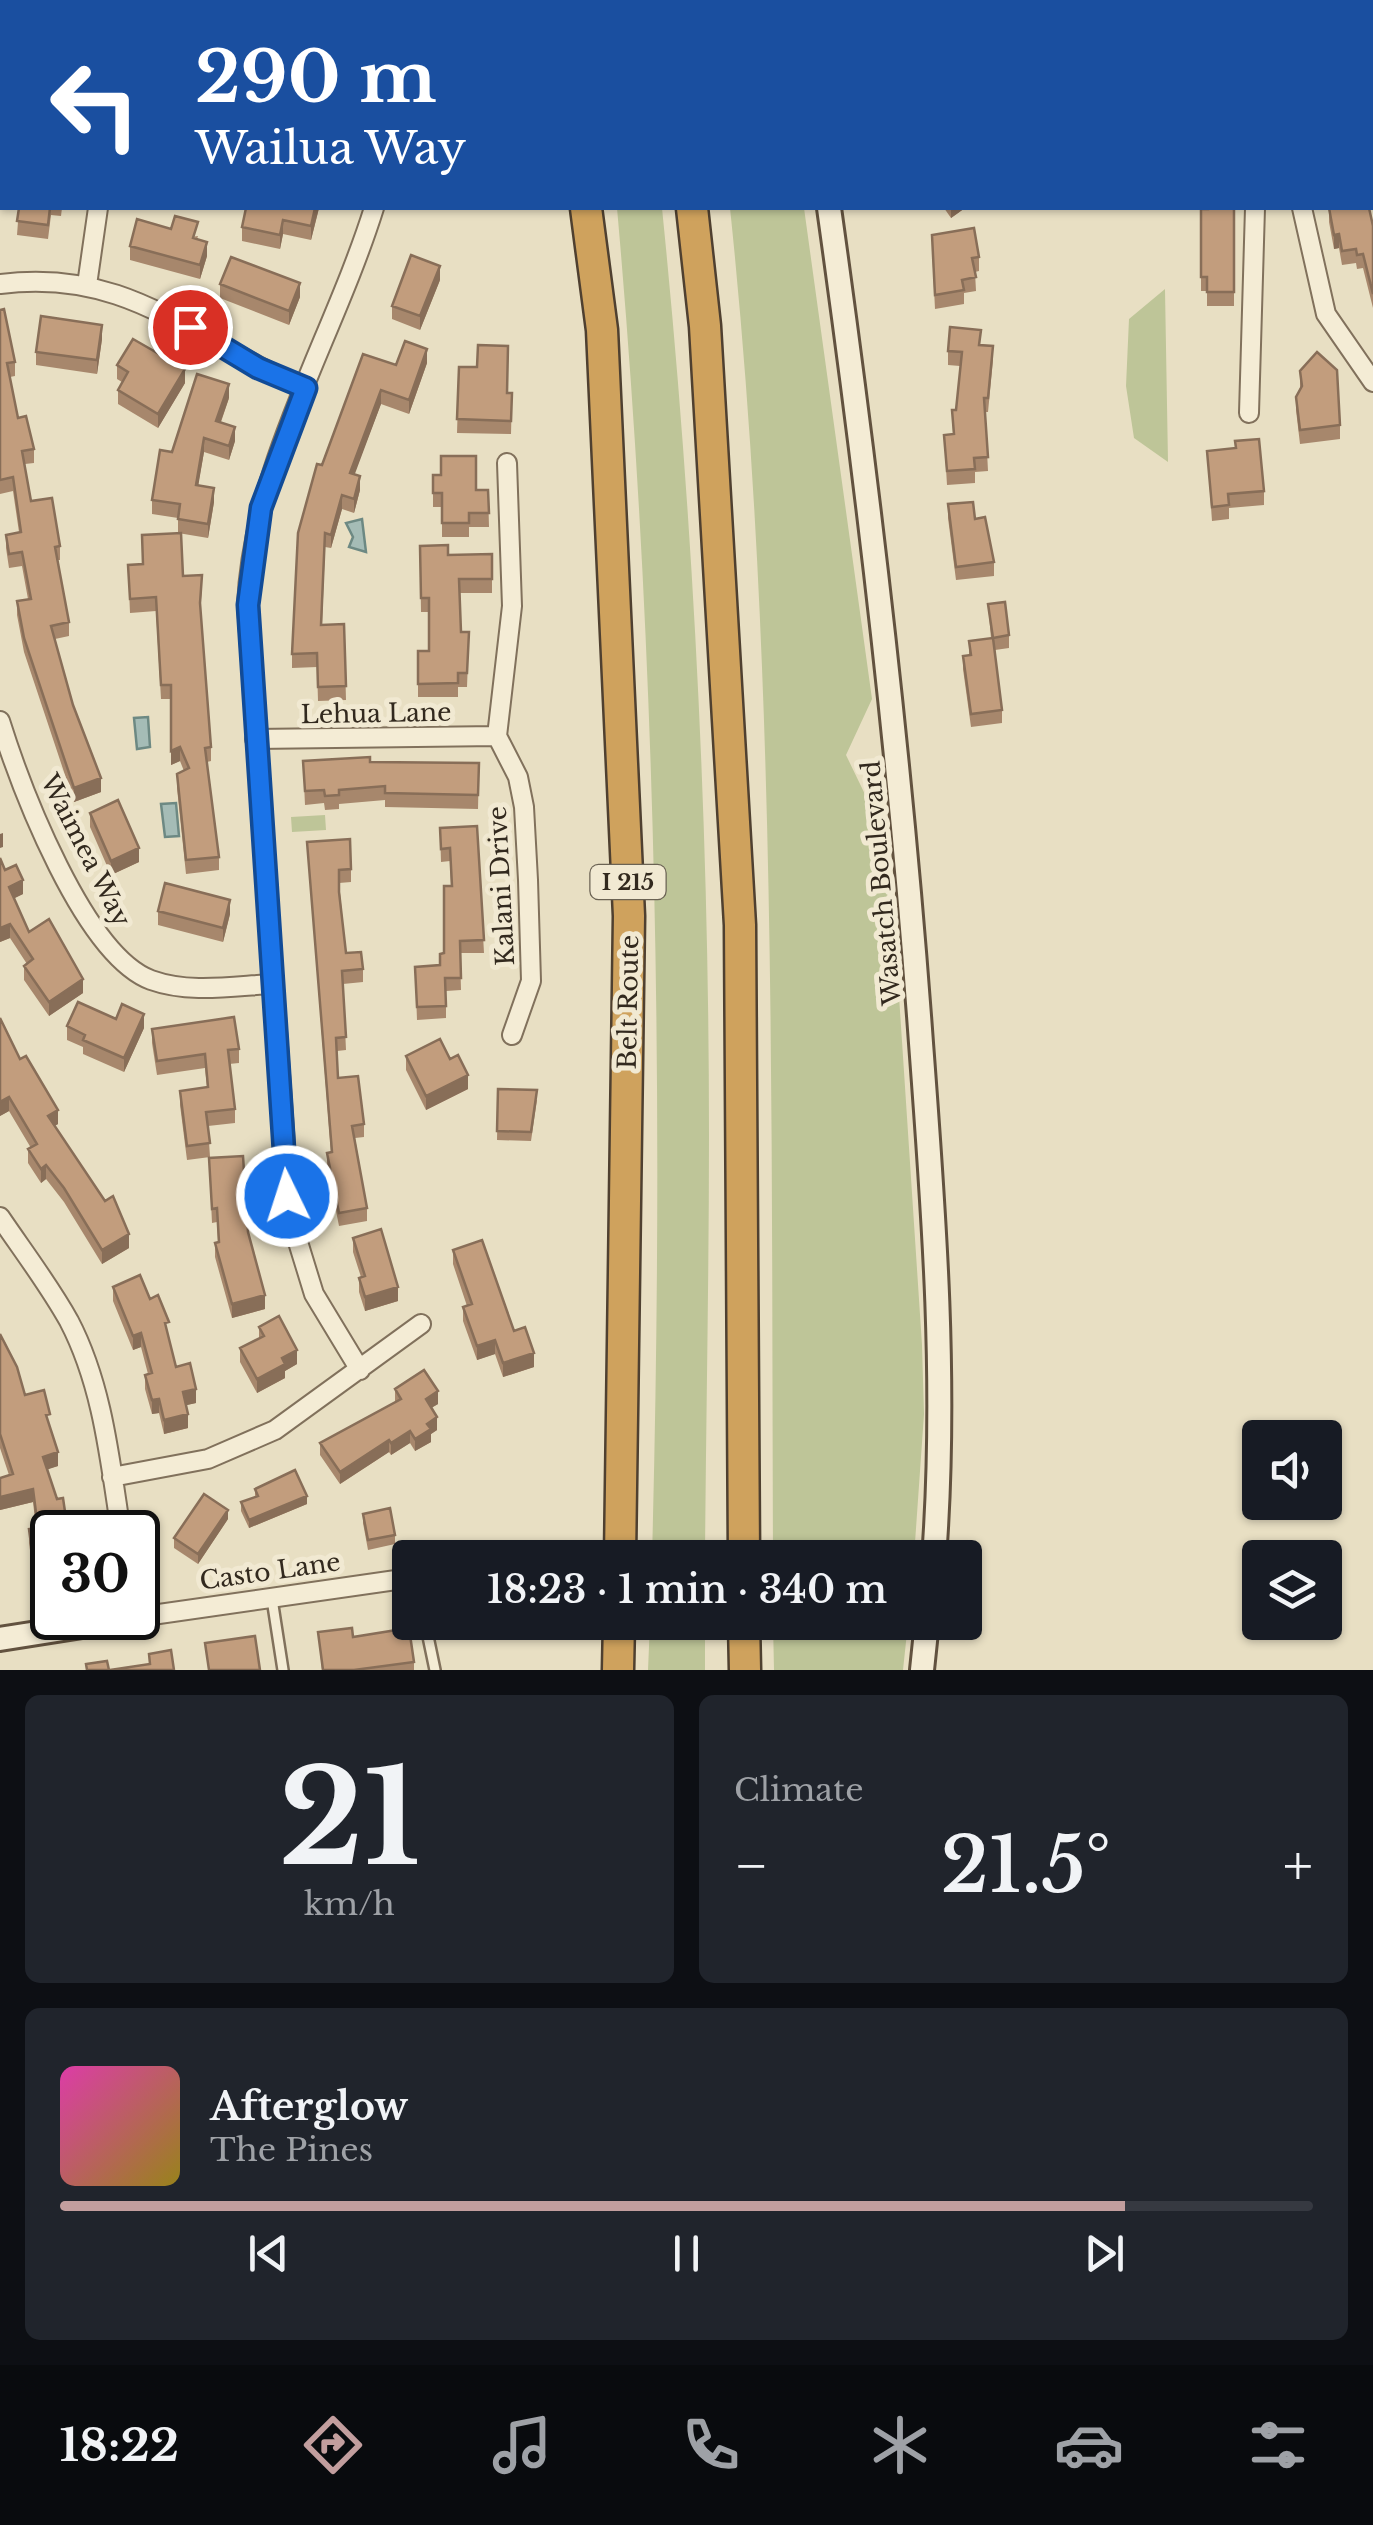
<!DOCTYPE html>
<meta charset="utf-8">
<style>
body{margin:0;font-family:"Libre Baskerville",serif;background:#20242c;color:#f1f3f6;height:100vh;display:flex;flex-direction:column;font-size:38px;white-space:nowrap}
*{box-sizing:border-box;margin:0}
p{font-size:32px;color:#9ea1a6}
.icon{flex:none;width:55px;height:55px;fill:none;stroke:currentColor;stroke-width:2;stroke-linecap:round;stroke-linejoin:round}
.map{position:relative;height:1670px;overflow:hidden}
.panel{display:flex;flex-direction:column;gap:25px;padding:25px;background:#0d0f14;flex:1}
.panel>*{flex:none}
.top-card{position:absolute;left:0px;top:0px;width:1375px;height:210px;box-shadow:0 2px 8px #0004;background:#1a4fa0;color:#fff;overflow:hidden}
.fabs{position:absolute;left:1242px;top:1420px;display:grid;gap:20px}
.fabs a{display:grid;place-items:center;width:100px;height:100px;border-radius:10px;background:#171b24;box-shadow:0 2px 8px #0004;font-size:50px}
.speed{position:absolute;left:30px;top:1510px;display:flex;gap:20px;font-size:50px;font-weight:700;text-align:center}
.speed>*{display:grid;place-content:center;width:130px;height:130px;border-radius:50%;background:#171b24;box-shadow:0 2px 8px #0004;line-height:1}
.speed .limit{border:5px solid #111;border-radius:15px;background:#fff;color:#111}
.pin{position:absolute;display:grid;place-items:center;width:85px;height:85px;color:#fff;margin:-42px;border:5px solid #fff;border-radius:50%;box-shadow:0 2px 10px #0007}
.me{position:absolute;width:110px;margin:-55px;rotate:356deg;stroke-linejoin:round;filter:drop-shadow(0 0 8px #0008)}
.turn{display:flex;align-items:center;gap:35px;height:210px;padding:0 30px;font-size:45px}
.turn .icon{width:130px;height:130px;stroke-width:2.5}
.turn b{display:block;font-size:70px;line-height:85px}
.big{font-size:75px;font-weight:600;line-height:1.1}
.panel .tile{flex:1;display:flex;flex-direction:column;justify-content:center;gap:15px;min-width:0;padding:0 35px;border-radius:15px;background:#20242c}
.panel .dial{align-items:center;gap:0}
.dial b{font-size:130px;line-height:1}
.song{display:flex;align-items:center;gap:30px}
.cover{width:120px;height:120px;border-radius:15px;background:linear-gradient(135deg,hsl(320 70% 55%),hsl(50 70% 35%))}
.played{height:10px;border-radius:5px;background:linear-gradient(90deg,#c29e9e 85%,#363941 85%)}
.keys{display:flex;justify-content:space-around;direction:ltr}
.heat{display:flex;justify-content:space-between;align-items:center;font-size:55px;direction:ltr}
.panel .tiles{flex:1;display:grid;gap:25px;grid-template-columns:1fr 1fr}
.tile:last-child{grid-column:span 2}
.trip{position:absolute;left:392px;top:1540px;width:590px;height:100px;border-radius:10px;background:#171b24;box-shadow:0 2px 8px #0004;font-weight:600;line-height:100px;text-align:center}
.tab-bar{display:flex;height:160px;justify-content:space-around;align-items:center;background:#090b0e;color:#9ea1a6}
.tab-bar .icon{width:70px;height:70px}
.tab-bar .selected{color:#c29e9e}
.tab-bar b{font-size:45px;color:#f1f3f6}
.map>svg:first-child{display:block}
.green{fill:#bec598}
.water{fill:#a5bcb6;stroke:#6d8983;stroke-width:2.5}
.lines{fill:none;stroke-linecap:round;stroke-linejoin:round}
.lane-casing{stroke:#81715c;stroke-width:14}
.street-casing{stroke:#81715c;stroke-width:22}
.secondary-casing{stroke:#62523f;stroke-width:28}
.highway-casing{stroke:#4f4030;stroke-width:35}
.lane{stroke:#f4ecd5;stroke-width:9}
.street{stroke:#f4ecd5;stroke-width:18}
.secondary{stroke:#f4ecd5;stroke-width:22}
.highway{stroke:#cfa25d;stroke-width:30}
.wall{fill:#a7876c}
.shaded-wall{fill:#886e58}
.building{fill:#c29d7d;stroke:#886e58;stroke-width:2.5}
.route-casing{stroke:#114b97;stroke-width:25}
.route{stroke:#1a73e8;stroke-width:18}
.labels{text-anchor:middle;stroke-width:10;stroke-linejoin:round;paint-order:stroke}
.shield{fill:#f1e9d2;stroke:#6b6354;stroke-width:2.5}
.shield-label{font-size:22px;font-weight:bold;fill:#32291e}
.street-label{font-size:25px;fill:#32291e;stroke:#f1e9d2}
</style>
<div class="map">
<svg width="1373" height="1670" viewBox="0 0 1373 1670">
<rect width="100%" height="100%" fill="#e8dfc3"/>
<path class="green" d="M617 208H662C693 515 709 826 709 1135 709 1276 706 1417 705 1557H652C664 1106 657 657 617 208Z
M730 208H804L872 699 846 755 889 844 922 1345 924 1414 914 1557H773C771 1107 777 656 730 208Z
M1165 289V290L1168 462 1134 438 1126 386 1129 319Z
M325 815 326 830 292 832 291 817Z
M650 1623H705V1670H648Z
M773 1623H908L903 1670H774Z"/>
<path class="water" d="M362 519 366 552 349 547 353 537 346 523Z
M148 717 150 747 137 749 134 718Z
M176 803 179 836 165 837 161 804Z"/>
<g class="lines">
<g class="lane-casing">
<path id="lane" d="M272 1599 283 1670
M425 1622 435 1670"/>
</g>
<g class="street-casing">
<path id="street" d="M109 0V2
M360 0V2
M1256 2V0
M1302 208 1326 314 1373 382
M0 284C131 267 194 343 306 388
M87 285 98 208
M1249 413 1255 208
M0 721C21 788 84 955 151 980 190 994 233 986 273 984
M497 736 518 777 524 807 528 880 531 981 512 1035
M497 736 512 606 507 463
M255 739 497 736
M0 1217C23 1251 49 1285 69 1321 103 1386 110 1461 121 1532
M360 1370 314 1294 290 1216 247 605C253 465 333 339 374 208
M112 1477 208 1459 275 1430 421 1324
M138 1617 410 1578"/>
</g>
<g class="secondary-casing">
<path id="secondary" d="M800 0 801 2
M944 2 945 0
M829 208C868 486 901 763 921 1043 934 1215 947 1385 934 1558
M0 1639 133 1618
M922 1670 927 1622"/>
</g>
<g class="highway-casing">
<path id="highway" d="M558 0 559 2
M671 0V2
M586 208 602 330 629 916 620 1558
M692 208 705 326 740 925 744 1558
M744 1622 745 1670
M618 1670 619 1622"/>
</g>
<use href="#lane" class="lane"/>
<use href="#street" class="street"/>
<use href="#secondary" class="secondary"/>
<use href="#highway" class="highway"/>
</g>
<path class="wall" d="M19 208H62L61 216 51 215 48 239 17 235Z
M319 208 311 240 283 234 280 249 242 241V227Z
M944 208H965L951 218Z
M1234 208V306H1207V291H1201V209Z
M1329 208 1373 226V308L1363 268 1357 269 1356 263 1342 265 1339 248 1334 249 1329 222Z
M198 236 197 239 207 256 200 279 130 260V246Z
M932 249 979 257V271L975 272 976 291 964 293V304L935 309Z
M440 280 420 330 392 319V306Z
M220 284 300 297 289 325 220 298Z
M0 310 15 362V376L10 377 18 418 34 449V463L25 464 31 501 60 546V560H57L69 622V636L55 639 73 705 101 792 74 802 24 652 17 615V601L28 599 22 566 9 568 6 548V535L19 532 13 491 0 494Z
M102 339 97 374 36 365V352Z
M981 346 993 360 988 412H985L988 471 975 472V483L947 485 944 435 953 434 952 410H956L960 366 948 365V351Z
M427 363 409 414 381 404 354 474 360 490 354 513 342 509 331 548 325 547 322 625 344 624 346 700 318 701 317 667 292 668V654L322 465 396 365Z
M117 365 185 383 158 428 118 404V390L122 382 117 379Z
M459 367 507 393H512L511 434 457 433Z
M1300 371 1340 425V439L1300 444 1296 410V397L1300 388Z
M229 398 221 422 235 441 229 460 204 452 198 485 214 502 208 538 178 533V518L152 514V500L172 452Z
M1207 451 1264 491V505L1229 508V519L1212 521Z
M433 475 476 490H488L489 527H469V537H442V507H433Z
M948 504 975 519 994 562V576L956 580 948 518Z
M420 546 448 555 492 554V593H460L461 632H469L467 687H458V697H418V651H429V612H421Z
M128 565 183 576 202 589 200 610 211 747V761L207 762 219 857V870L186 874 177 788V774L184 771 180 761 171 765V699H161L156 611 130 613Z
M988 604 1009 635V648L995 650 1002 710V723L971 727 963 669V656L969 655V641L991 638Z
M303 761 479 763 478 809 385 807V800L339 804V809L325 810 324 803 305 805Z
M90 813 139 862 111 875 90 827Z
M477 826 484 953H460L461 990 446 991V1018L417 1020 415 967 440 965 444 953 451 886 450 861 441 862 440 828Z
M307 842 351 869V882L339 883 346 953 363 969V982L343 984 346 1050 337 1051 338 1078 364 1124V1137L355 1138 367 1208V1221L339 1226 327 1166V1153H331Z
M0 858 5 870 23 894 14 898 29 932 83 993 49 1016 24 980V966L27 964 10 938 0 942Z
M158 911 230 914 223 942 158 925Z
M116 1019 144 1028 124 1072 83 1054V1047L67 1040V1026Z
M152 1029 239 1049V1063L229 1064 235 1109V1123L208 1126 210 1157 187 1160 180 1105V1091L207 1087 205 1068 157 1075 152 1043Z
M406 1056 450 1059 468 1089 426 1110 406 1070Z
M20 1059 58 1124 54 1126 129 1248 102 1264 64 1202 46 1179 41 1183 28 1163V1149L31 1148 9 1111 0 1116Z
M498 1089 537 1100 531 1141 497 1140Z
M209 1158 248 1232 265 1309 232 1318 215 1257V1243L218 1242 217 1222 212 1223Z
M353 1238 398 1301 365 1311 359 1292V1278L361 1277 353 1252Z
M453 1250 514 1331 534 1367 503 1377 495 1354 477 1360 463 1321V1307L467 1306 453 1264Z
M113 1287 150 1299 168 1336 176 1367 196 1403 186 1405 188 1428 164 1434 159 1413 152 1414 145 1389V1375L148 1374 141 1347 133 1350 113 1301Z
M259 1327 297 1364 285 1371V1378L257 1393 240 1362V1348L259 1338Z
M0 1334 25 1395 50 1427 58 1466 47 1469 52 1532V1585L46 1586 44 1571 33 1572 29 1543V1529L36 1528 33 1502 0 1510V1478L9 1475 0 1448Z
M395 1389 438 1404 431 1408 437 1430 431 1434V1442L415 1451 410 1443 391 1455 389 1452 340 1484 320 1455V1443L395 1402Z
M255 1489 307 1504 249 1528 241 1511V1502L255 1497Z
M363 1514 395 1535V1544L368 1550 363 1523Z
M228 1519 198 1564 174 1548V1538Z
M318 1632 353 1637 414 1662V1670H322Z"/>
<path class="shaded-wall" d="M315 208H319L311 240V226Z
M951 208H965L951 218Z
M283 220V234L280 249V235Z
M1339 234V248L1334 249V235Z
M207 242V256L200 279V265Z
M440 266V280L420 330V316Z
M300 283V297L289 325V311Z
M102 325V339L97 374V360Z
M427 349V363L409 414V400Z
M185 369V383L158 428V414Z
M229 384V398L216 435V421Z
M381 390V404L350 487V473Z
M235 427V441L229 460V446Z
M204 438V452L196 499V485Z
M360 476V490L354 513V499Z
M214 488V502L208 538V524Z
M342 495V509L331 548V535Z
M180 747V761L171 765V751Z
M101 778V792L74 802V788Z
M3 833V847L0 848V834Z
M139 848V862L111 875V861Z
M23 880V894L9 901V887Z
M230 900V914L223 942V928Z
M10 924V938L0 942V928Z
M83 979V993L49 1016V1002Z
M144 1014V1028L124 1072V1058Z
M468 1075V1089L426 1110V1096Z
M9 1097V1111L0 1116V1102Z
M58 1110V1124L48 1130V1116Z
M46 1165V1179L41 1183V1169Z
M129 1234V1248L102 1264V1250Z
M398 1287V1301L365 1311V1297Z
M265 1295V1309L232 1318V1304Z
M141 1333V1347L133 1350V1336Z
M495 1340V1354L477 1360V1346Z
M297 1350V1364L285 1371V1378L257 1393V1379L282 1358Z
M534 1353V1367L503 1377V1363Z
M196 1389V1403L183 1406V1392Z
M438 1391V1404L426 1411V1399Z
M159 1399V1413L152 1414V1400Z
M188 1414V1428L164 1434V1420Z
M437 1417V1430L431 1434V1442L415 1451V1439L427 1424Z
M410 1431V1443L391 1455V1443Z
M389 1440V1452L340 1484V1472Z
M58 1452V1466L43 1471V1457Z
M33 1489V1502L0 1510V1497Z
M307 1496V1504L249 1528V1520Z
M228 1510V1519L198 1564V1554Z"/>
<path class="building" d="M32 0H62V2H32Z
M157 0H186V2H157Z
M275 0H305H303L304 2H276Z
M411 0H449V2H412Z
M867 0H896L894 2H865Z
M987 0H1020L1019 2H986Z
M1199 0H1232V2H1199Z
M19 208H50L48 225 17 221Z
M246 208H315L311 226 283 220 280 235 242 227Z
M1208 208H1234V292H1207V277H1201V209H1208Z
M1329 208H1369L1373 226V294L1363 254 1357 255 1356 249 1342 251 1339 234 1334 235Z
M175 216 198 222 193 238 207 242 200 265 130 246 137 219 171 229Z
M974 228 979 257 972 258 976 277 962 280 964 290 935 295 932 235Z
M411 255 440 266 420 316 392 306Z
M231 257 300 283 289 311 220 284Z
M4 309 15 362 7 363 18 418 26 416 34 449 22 451 31 501 52 498 60 546 55 547 69 622 51 626 73 705 101 778 74 788 24 638 17 601 31 599 22 552 9 554 6 535 21 532 13 477 0 480V310Z
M41 316 102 325 97 360 36 352Z
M950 327 981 330 979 345 993 346 988 398H984L988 457 974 458 975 469 947 471 944 435 954 434 952 410H956L962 352 948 351Z
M133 339 185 369 158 414 118 390 128 372 117 365Z
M405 341 427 349 409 400 381 390 350 473 360 476 354 499 342 495 331 535 325 533 321 625 344 624 346 686 318 687 317 653 292 654 298 533 317 464 322 465 363 354 396 365Z
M478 345 508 346 507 393H512L511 421 457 419 459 367H477Z
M1317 352 1337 370 1340 425 1300 430 1296 397 1302 386 1300 371Z
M197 374 229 384 216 421 235 427 229 446 204 438 196 485 214 488 208 524 178 519 180 504 152 500 160 450 172 452Z
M1259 439 1264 491 1228 494 1229 505 1212 507 1207 451 1236 448 1235 441Z
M441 456H476V490H488L489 513H469V523H442V493H433V475H441Z
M973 502 975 519 985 517 994 562 956 567 948 504Z
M181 533 183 576 202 575 200 603 211 747 205 748 219 857 186 860 177 774 189 768 180 747 171 751V685H161L156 597 130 599 128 565 143 564 142 535Z
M448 545V555L492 554V579H459L461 632H469L467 673H458V683L418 684V651H429V598H421L420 546Z
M1005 602 1009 635 993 638 1002 710 971 714 963 656 971 655 969 641 993 638 988 604Z
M370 757V762L479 763 478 795 385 793V786L339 790V795L325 796 324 790 305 791 303 761Z
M118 800 139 848 111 861 90 813Z
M477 826 484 940 460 941 461 978H445L446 1006 417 1007 415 967 440 965V954L444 953V886H452L450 848 441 849 440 828Z
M350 839 351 869 339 870V892L346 953 361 952 363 969 342 971 346 1037 336 1038 338 1078 358 1076 364 1124 352 1126 367 1208 339 1213 327 1153 332 1152 307 842Z
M0 858 5 870 16 865 23 880 9 887 29 932 49 919 83 979 49 1002 24 966 33 959 10 924 0 928Z
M165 883 230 900 223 928 158 911Z
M78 1002 116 1019 122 1004 144 1014 124 1058 83 1040 85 1035 67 1026Z
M234 1017 239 1049 228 1050 235 1109 206 1112 210 1143 187 1146 180 1091 208 1087 205 1054 157 1061 152 1029Z
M0 1018 20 1059 26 1056 58 1110 48 1116 105 1201 113 1196 129 1234 102 1250 64 1188 46 1165 41 1169 28 1149 37 1144 9 1097 0 1102Z
M440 1039 450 1059 458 1055 468 1075 426 1096 406 1056Z
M498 1089 537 1090 531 1132 497 1131Z
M243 1156 248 1232 265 1295 232 1304 215 1243 219 1242 217 1208 212 1209 209 1158Z
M381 1229 398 1287 365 1297 359 1278 365 1276 353 1238Z
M482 1240 514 1331 525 1327 534 1353 503 1363 495 1340 477 1346 463 1307 472 1304 453 1250Z
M140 1275 150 1299 158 1295 169 1322 165 1323 176 1367 190 1363 196 1389 183 1392 188 1414 164 1420 159 1399 152 1400 145 1375 152 1373 141 1333 133 1336 113 1287Z
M279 1316 297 1350 282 1358 285 1364 257 1379 240 1348 264 1336 259 1327Z
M0 1334 17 1367 25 1395 44 1390 50 1414 46 1415 58 1452 43 1457 57 1499 63 1498 68 1532H52V1571L46 1572 44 1557 33 1559 29 1529 38 1528 33 1489 0 1497V1478L13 1474 0 1434Z
M424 1370 438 1391 426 1399 437 1417 427 1424 431 1429 415 1439 410 1431 391 1443 389 1440 340 1472 320 1443 401 1399 395 1389Z
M295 1470 307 1496 249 1520 241 1502 258 1496 255 1489Z
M204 1494 228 1510 198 1554 174 1538Z
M390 1508 395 1535 368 1540 363 1514Z
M352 1628 353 1637 409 1628 414 1662 354 1670H323L318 1632Z
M255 1636 260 1670H209L205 1643Z
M171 1650 174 1670H110L150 1664 149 1654Z
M107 1661 109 1670H87L86 1664Z"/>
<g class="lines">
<g class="route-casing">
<path id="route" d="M190 327 258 368 306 388 261 508 248 605 287 1196"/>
</g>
<use href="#route" class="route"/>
</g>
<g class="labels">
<rect class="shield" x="590.5" y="865" width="75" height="34" rx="8"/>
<g class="shield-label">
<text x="628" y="890">I 215</text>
</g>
<g class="street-label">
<text transform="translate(376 713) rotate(-1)" y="9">Lehua Lane</text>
<text transform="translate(86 850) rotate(63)" y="9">Waimea Way</text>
<text transform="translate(881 883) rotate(-95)" y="9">Wasatch Boulevard</text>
<text transform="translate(501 886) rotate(-93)" y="9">Kalani Drive</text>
<text transform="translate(628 1002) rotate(-89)" y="9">Belt Route</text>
<text transform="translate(270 1571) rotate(-8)" y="9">Casto Lane</text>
</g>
</g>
</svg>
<div class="fabs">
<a><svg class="icon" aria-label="sound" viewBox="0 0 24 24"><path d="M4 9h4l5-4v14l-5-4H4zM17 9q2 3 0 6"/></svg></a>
<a><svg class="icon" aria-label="layers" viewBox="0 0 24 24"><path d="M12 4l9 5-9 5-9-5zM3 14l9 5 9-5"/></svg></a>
</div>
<div class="speed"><div class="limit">30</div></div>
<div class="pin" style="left:190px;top:327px;background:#d93025"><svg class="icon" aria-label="arrive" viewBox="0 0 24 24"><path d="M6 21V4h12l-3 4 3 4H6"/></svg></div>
<svg class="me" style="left:287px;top:1196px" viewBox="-20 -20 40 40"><circle r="17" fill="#1a73e8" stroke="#fff" stroke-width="3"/><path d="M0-11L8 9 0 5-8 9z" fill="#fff"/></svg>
<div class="trip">18:23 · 1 min · 340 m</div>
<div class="top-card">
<div class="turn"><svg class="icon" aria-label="left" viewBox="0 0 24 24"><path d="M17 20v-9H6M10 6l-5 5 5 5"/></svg><div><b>290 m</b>Wailua Way</div></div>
</div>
</div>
<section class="panel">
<div class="tiles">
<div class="tile dial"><b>21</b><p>km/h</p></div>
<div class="tile"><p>Climate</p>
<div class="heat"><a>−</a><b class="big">21.5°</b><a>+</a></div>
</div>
<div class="tile">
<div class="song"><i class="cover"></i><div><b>Afterglow</b><p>The Pines</p></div></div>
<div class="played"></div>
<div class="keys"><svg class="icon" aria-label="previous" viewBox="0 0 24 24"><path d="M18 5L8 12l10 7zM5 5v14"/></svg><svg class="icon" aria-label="pause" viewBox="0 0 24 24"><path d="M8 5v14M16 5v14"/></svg><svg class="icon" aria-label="next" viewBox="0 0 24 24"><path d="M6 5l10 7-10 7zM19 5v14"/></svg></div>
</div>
</div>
</section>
<nav class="tab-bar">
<b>18:22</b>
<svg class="icon selected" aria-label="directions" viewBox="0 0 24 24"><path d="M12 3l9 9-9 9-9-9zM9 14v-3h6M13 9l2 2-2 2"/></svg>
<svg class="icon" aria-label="music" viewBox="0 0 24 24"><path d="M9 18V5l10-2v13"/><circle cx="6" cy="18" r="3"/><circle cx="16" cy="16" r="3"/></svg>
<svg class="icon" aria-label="phone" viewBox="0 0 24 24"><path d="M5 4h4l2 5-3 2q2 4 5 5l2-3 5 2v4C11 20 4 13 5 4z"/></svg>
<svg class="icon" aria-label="climate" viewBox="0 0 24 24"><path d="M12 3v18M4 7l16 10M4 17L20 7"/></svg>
<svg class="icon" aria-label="car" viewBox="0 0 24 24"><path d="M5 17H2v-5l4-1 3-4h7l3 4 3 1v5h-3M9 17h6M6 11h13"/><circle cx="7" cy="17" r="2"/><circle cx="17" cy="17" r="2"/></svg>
<svg class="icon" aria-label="filters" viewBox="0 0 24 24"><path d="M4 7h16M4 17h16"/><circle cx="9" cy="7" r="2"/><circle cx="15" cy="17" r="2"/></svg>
</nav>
